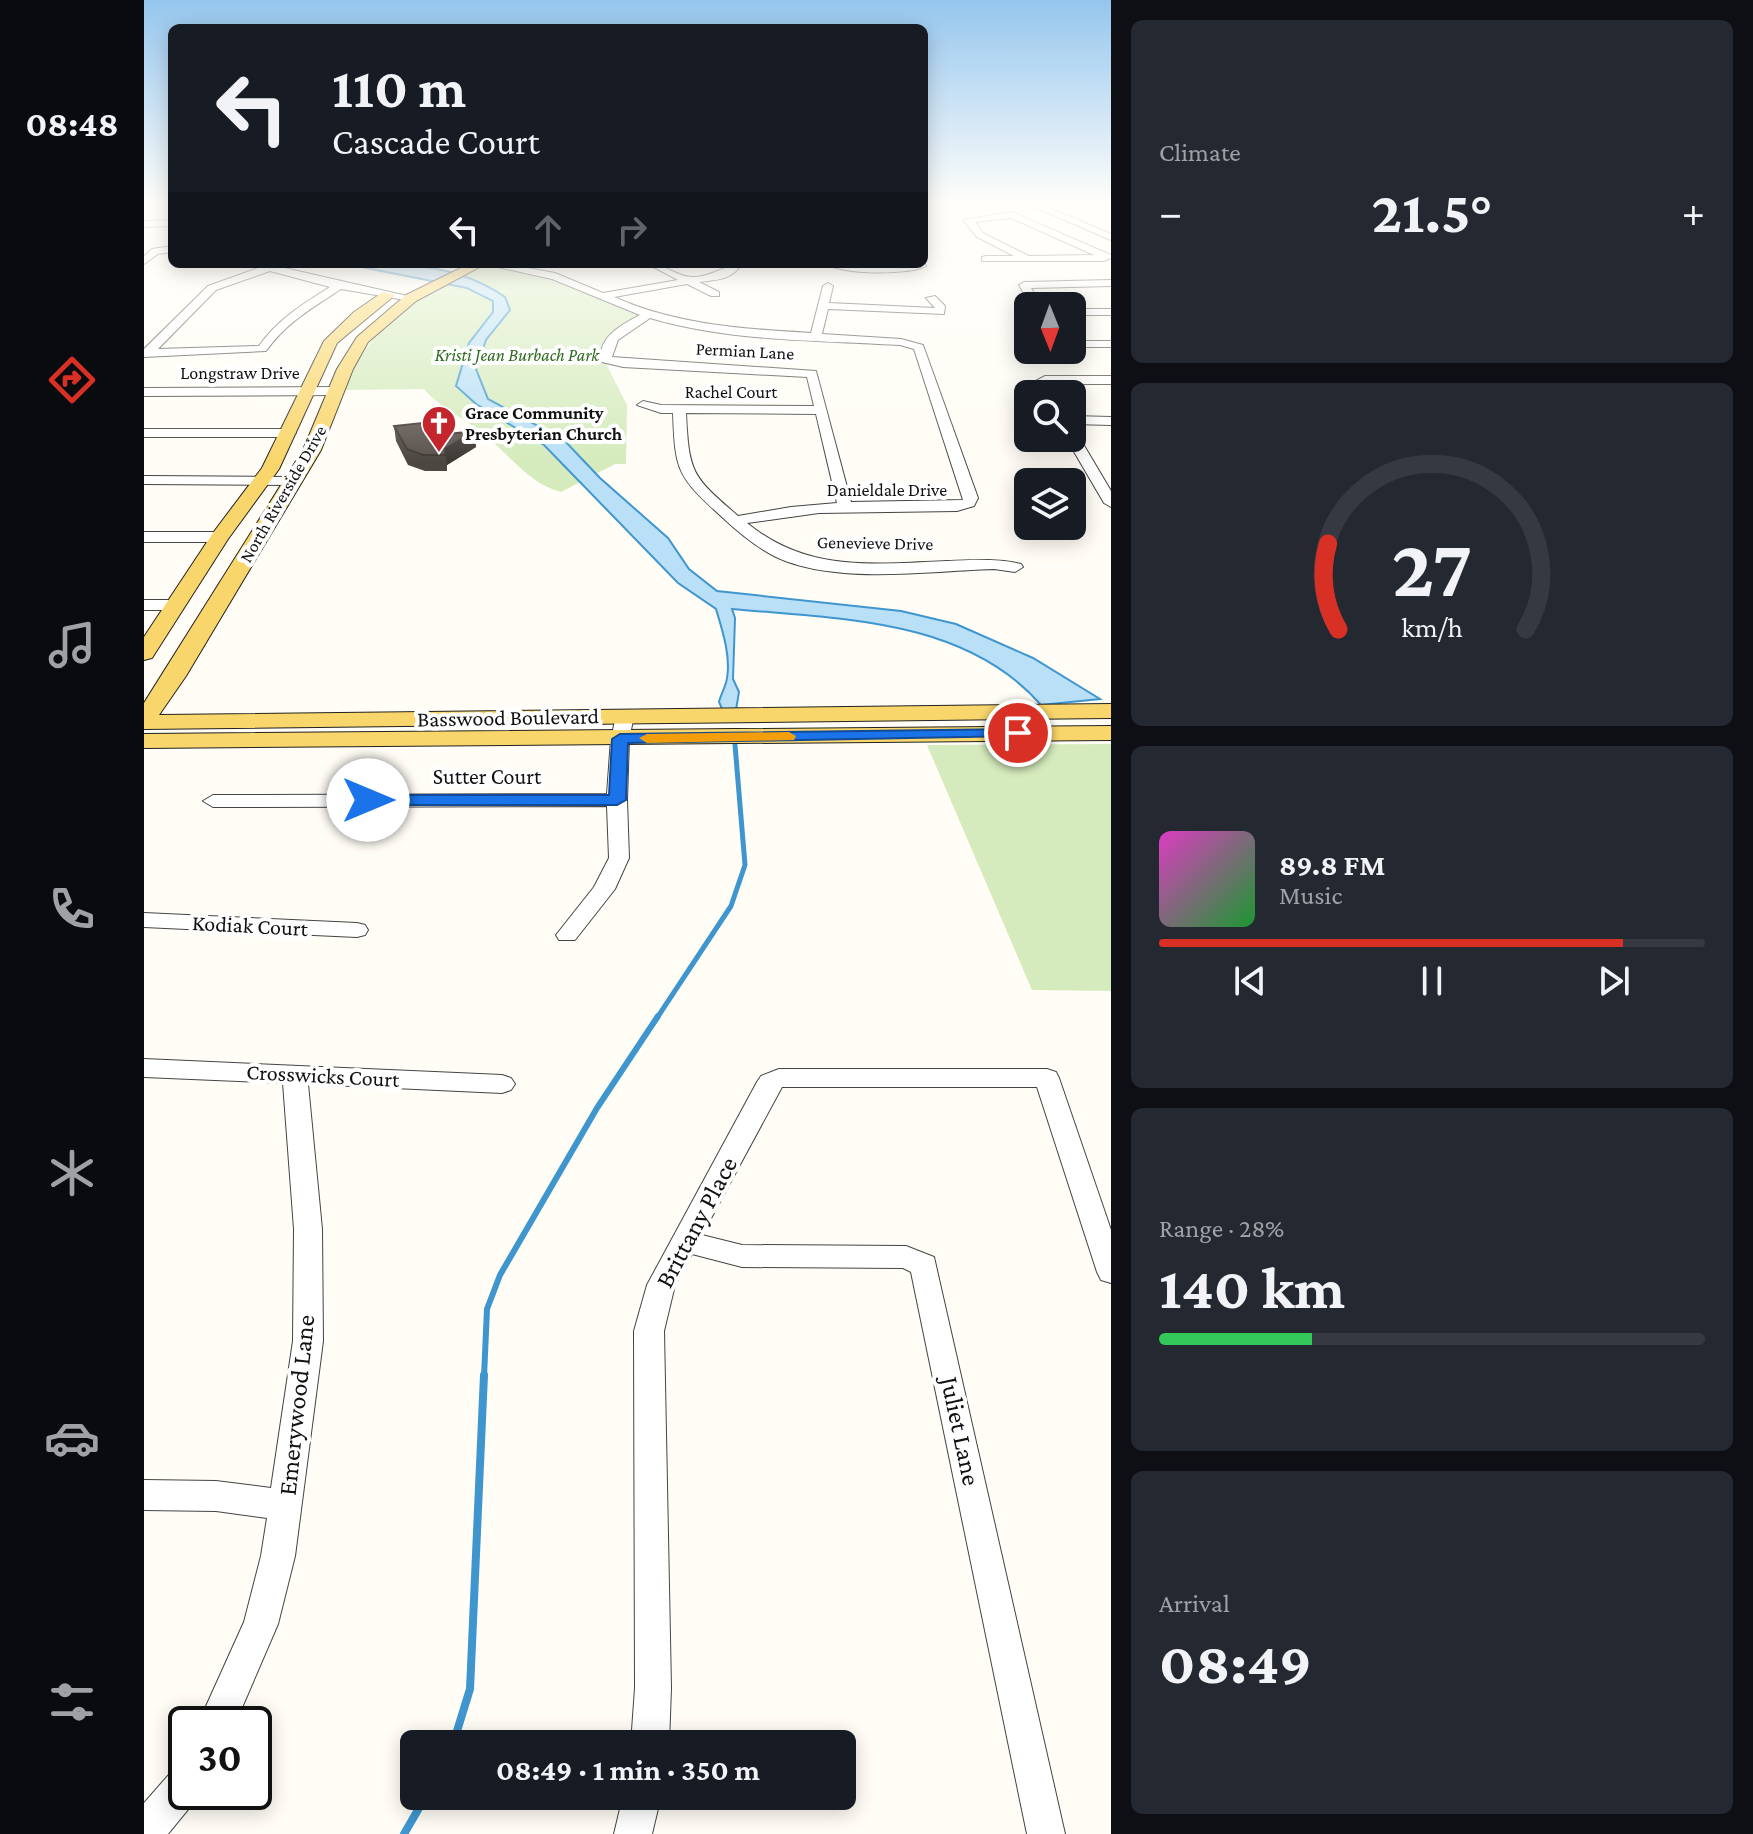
<!DOCTYPE html>
<meta charset="utf-8">
<style>
body{margin:0;font-family:"Crimson Pro",serif;background:#242831;color:#f1f3f6;height:100vh;display:flex;flex-direction:column;font-size:30px;white-space:nowrap}
*{box-sizing:border-box;margin:0}
p{font-size:26px;color:#9ea1a6}
.icon{flex:none;width:44px;height:44px;fill:none;stroke:currentColor;stroke-width:2;stroke-linecap:round;stroke-linejoin:round}
.map{position:relative;flex:1;overflow:hidden}
.details{display:flex;flex-direction:column;gap:20px;padding:20px;background:#0d0f14;width:642px}
.details>*{flex:none}
.top-card{position:absolute;left:24px;top:24px;width:760px;height:244px;border-radius:12px;box-shadow:0 4px 20px #0003;background:#171b24;color:#f1f3f6;overflow:hidden}
.needle{width:52px;rotate:179deg}
.controls{position:absolute;left:870px;top:292px;display:grid;gap:16px}
.controls a{display:grid;place-items:center;width:72px;height:72px;border-radius:12px;background:#171b24;box-shadow:0 4px 20px #0003;font-size:40px}
.speed{position:absolute;left:24px;top:1706px;display:flex;gap:16px;font-size:40px;font-weight:700;text-align:center}
.speed>*{display:grid;place-content:center;width:104px;height:104px;border-radius:50%;background:#171b24;box-shadow:0 4px 20px #0003;line-height:1}
.speed .limit{border:4px solid #111;border-radius:12px;background:#fff;color:#111}
.pin{position:absolute;display:grid;place-items:center;width:68px;height:68px;color:#fff;margin:-34px;border:4px solid #fff;border-radius:50%;box-shadow:0 2px 8px #0007}
.me{position:absolute;width:88px;margin:-44px;rotate:90deg;stroke-linejoin:round;filter:drop-shadow(0 0 6px #0008)}
.turn{display:flex;align-items:center;gap:28px;height:168px;padding:0 32px;font-size:36px}
.turn .icon{width:104px;height:104px;stroke-width:2.5}
.turn b{display:block;font-size:56px;line-height:68px}
.lanes{display:flex;align-items:center;height:76px;padding:0 32px;background:#0003;justify-content:center;gap:40px;direction:ltr}
.lanes .off{opacity:.35}
.big{font-size:60px;font-weight:700;line-height:1.1}
.details .tile{flex:1;display:flex;flex-direction:column;justify-content:center;gap:12px;min-width:0;padding:0 28px;border-radius:12px;background:#242831}
.details .dial{align-items:center;gap:0}
.dial svg{height:208px;overflow:visible;fill:none;stroke:#363941;stroke-width:7;stroke-linecap:round;text-anchor:middle}
.dial text{fill:#f1f3f6;stroke:none}
.song{display:flex;align-items:center;gap:24px}
.cover{width:96px;height:96px;border-radius:12px;background:linear-gradient(135deg,hsl(310 70% 55%),hsl(130 70% 35%))}
.played{height:8px;border-radius:4px;background:linear-gradient(90deg,#d93025 85%,#363941 85%)}
.keys{display:flex;justify-content:space-around;direction:ltr}
.heat{display:flex;justify-content:space-between;align-items:center;font-size:44px;direction:ltr}
.charge{height:12px;border-radius:6px;background:linear-gradient(90deg,#34c759 28%,#363941 0)}
.trip{position:absolute;left:256px;top:1730px;width:456px;height:80px;border-radius:12px;background:#171b24;box-shadow:0 4px 20px #0003;font-weight:700;line-height:80px;text-align:center}
main{display:flex;flex:1;min-height:0}
.tab-bar{display:flex;flex-direction:column;width:144px;justify-content:space-around;align-items:center;background:#090b0e;color:#9ea1a6}
.tab-bar .icon{width:56px;height:56px}
.tab-bar .on{color:#d93025}
.tab-bar b{font-size:36px;color:#f1f3f6}
.map>svg:first-child{display:block}
.green{fill:#d5ebbd}
.water{fill:#b9e0f7;stroke:#3f96cf;stroke-width:2}
.lines{fill:none;stroke-linecap:round;stroke-linejoin:round}
.stream-far2{stroke:#3f96cf;stroke-width:5}
.stream-far1{stroke:#3f96cf;stroke-width:6}
.stream{stroke:#3f96cf;stroke-width:8}
.minor-casing{stroke:#444;stroke-width:2}
.major-casing{stroke:#222;stroke-width:2}
.minor{fill:#fff;fill-rule:evenodd}
.major{fill:#f9d66b;fill-rule:evenodd}
.wall{fill:#4d4742}
.shaded-wall{fill:#3f3936}
.building{fill:#5a524d;stroke:#3f3936;stroke-width:2}
.route{fill:#1a73e8;stroke:#114b97;stroke-width:2}
.slow{fill:#f59e0b}
.labels{text-anchor:middle;stroke-width:8;stroke-linejoin:round;paint-order:stroke}
.far-street-label{font-size:18px;fill:#111;stroke:#fff}
.far-park-label{font-size:18px;font-style:italic;fill:#2f6b1f;stroke:#fff}
.far-poi-label{font-size:18px;font-weight:bold;fill:#111;stroke:#fff;text-anchor:start}
.street-label{font-size:22px;fill:#111;stroke:#fff}
.near-street-label{font-size:26px;fill:#111;stroke:#fff}
</style>
<main>
<nav class="tab-bar">
<b>08:48</b>
<svg class="icon on" aria-label="directions" viewBox="0 0 24 24"><path d="M12 3l9 9-9 9-9-9zM9 14v-3h6M13 9l2 2-2 2"/></svg>
<svg class="icon" aria-label="music" viewBox="0 0 24 24"><path d="M9 18V5l10-2v13"/><circle cx="6" cy="18" r="3"/><circle cx="16" cy="16" r="3"/></svg>
<svg class="icon" aria-label="phone" viewBox="0 0 24 24"><path d="M5 4h4l2 5-3 2q2 4 5 5l2-3 5 2v4C11 20 4 13 5 4z"/></svg>
<svg class="icon" aria-label="climate" viewBox="0 0 24 24"><path d="M12 3v18M4 7l16 10M4 17L20 7"/></svg>
<svg class="icon" aria-label="car" viewBox="0 0 24 24"><path d="M5 17H2v-5l4-1 3-4h7l3 4 3 1v5h-3M9 17h6M6 11h13"/><circle cx="7" cy="17" r="2"/><circle cx="17" cy="17" r="2"/></svg>
<svg class="icon" aria-label="filters" viewBox="0 0 24 24"><path d="M4 7h16M4 17h16"/><circle cx="9" cy="7" r="2"/><circle cx="15" cy="17" r="2"/></svg>
</nav>
<div class="map">
<svg width="967" height="1834" viewBox="0 0 967 1834">
<rect width="100%" height="100%" fill="#fffdf5"/>
<path class="green" d="M337 266C394 264 446 295 496 316L466 334 456 352 483 405 482 464H471L417 492C385 484 362 451 336 431 318 417 296 408 280 389L201 390C223 325 277 294 337 266Z
M967 744V991L888 990 783 745Z"/>
<path class="water" d="M202 264C262 264 311 263 361 297L366 310 342 340 332 369 344 399 420 440 456 478 524 538 545 569 573 591 757 611 812 624 889 658 956 699 897 705C821 618 695 619 588 609L591 618 589 679 595 692 592 710 579 711 575 702C577 694 582 686 583 678 587 656 578 629 572 609L534 583 400 445 332 404 312 386 325 343 349 312V301L323 288Z"/>
<g class="lines">
<path class="stream-far2" d="M513 1018 587 906 601 865 591 745"/>
<path class="stream-far1" d="M340 1377 343 1309 356 1275 453 1108 514 1016"/>
<path class="stream" d="M309 1744 326 1689 340 1375
M260 1834 282 1796"/>
<g class="minor-casing">
<path id="minor" d="M886 205H899L967 234V240Z
M868 212 967 255V258L960 261H838V257L842 256H870L833 237 819 220ZM867 218 950 255 885 256 839 233 831 222Z
M28 220V226L0 227V221Z
M28 246V252L14 254 0 264V256L8 249Z
M780 261 782 266C767 275 698 275 684 264L768 266Z
M106 264H123L272 298 267 301 197 289C168 308 142 323 122 351L0 357V349L64 286 114 268ZM126 271 186 287C159 304 134 319 115 346L14 349 72 290Z
M340 264H362L411 273 459 293 534 280 504 264C522 264 533 277 548 277 566 278 582 264 597 264 589 280 571 280 555 282L575 292V296H567L543 284 470 297C533 325 599 329 667 333L679 286 684 283 689 286 685 303 791 308 782 298 791 296 801 306 800 314 684 309 678 334 757 339 779 345 834 498 830 506 813 511 675 513 603 523C664 573 729 564 803 561 828 560 852 558 877 564L879 567 871 572 850 569C785 571 692 585 632 557 612 547 594 532 578 517 534 477 531 472 529 413H517L493 405 499 401 517 405 670 406 663 377 479 367 458 362C452 338 477 325 496 315L408 279ZM506 318C587 342 673 340 756 345L770 349 819 500 707 502 672 371 468 357 474 340ZM542 413 672 414 693 503 647 507 594 516C548 476 545 474 542 413Z
M967 280V286L887 288 897 306H887L875 285 880 282Z
M928 309H967V315H928Z
M928 341H967V347H928Z
M901 376H967V384H903L908 394H896L890 382Z
M0 388 192 387 198 391 192 395 0 396Z
M928 416 967 417V425L928 424Z
M0 429H145L152 433 145 437H0Z
M928 433 935 437 967 491V507L960 503 922 438H928Z
M0 476 147 477 154 481 147 485 0 484Z
M0 532H76L84 537 76 542H0Z
M0 600H32L40 605 32 610H0Z
M481 711 490 716 485 739 483 800 485 858 471 889 431 940H415L412 935 450 887 465 858 463 806 69 807 59 801 69 795 463 794 467 739 472 716Z
M0 913 213 923 221 925 224 930 221 935 213 937 0 927Z
M0 1059 358 1075 367 1078 371 1084 367 1090 358 1093 164 1084 178 1229 179 1341 151 1556 134 1624 91 1724H54L100 1622 117 1556 123 1518 72 1511 0 1510V1480L72 1481 127 1488 149 1341 150 1229 139 1083 0 1077Z
M635 1069H903L912 1072 915 1078 967 1230V1283L957 1280 953 1272 893 1087H638L558 1235 598 1245 762 1246 790 1257 921 1834H883L767 1272 759 1268 598 1267 548 1254 531 1285 520 1331 527 1688 525 1744H487L491 1688 490 1331 503 1285 613 1082 617 1076Z
M42 1764V1792H57L55 1796 24 1834H0V1803L29 1770Z
M479 1796H517L508 1834H470Z"/>
</g>
<g class="major-casing">
<path id="major" d="M325 264H341L272 301 224 342 209 369 177 450 42 676 15 715 967 704V718L0 729V703L159 450 193 369 213 337 262 295Z
M239 292 251 295 193 343 135 469 84 539 8 658 0 660V637L69 533 118 468 180 341 210 312Z
M967 726V740L0 748V734Z"/>
</g>
<use href="#minor" class="minor"/>
<use href="#major" class="major"/>
</g>
<path class="wall" d="M250 426 304 434 331 431 332 447 303 465V471H281L264 465 252 441Z"/>
<path class="shaded-wall" d="M331 431 332 447 303 465 301 449Z"/>
<path class="building" d="M297 421 304 434 331 431 301 449 302 455H279L263 449 250 426Z"/>
<linearGradient id="sky" x2="0" y2="1"><stop stop-color="#95c6ee"/><stop offset="0.44" stop-color="#fffefa"/><stop offset="1" stop-color="#fffefa" stop-opacity="0"/></linearGradient>
<rect width="967" height="462" fill="url(#sky)"/>
<path class="route" d="M874 729 882 733 880 736 484 743 482 800 473 805H224L216 800 224 795H465L468 739 476 734Z"/>
<path class="slow" d="M645 732 652 736 650 740 503 743 495 738 503 734Z"/>
<defs>
<g id="church-pin" transform="scale(1.8)"><path d="M0 17L-7.5 6A9.5 9.5 0 1 1 7.5 6Z" fill="#c4262e" stroke="#fff"/><path d="M-1.2-6h2.4v3.5h3.3v2.4h-3.3V6h-2.4V-.1h-3.3v-2.4h3.3Z" fill="#fff"/></g>
</defs>
<g fill-rule="evenodd">
<use href="#church-pin" x="295" y="423"/>
</g>
<g class="labels">
<g class="far-street-label">
<text transform="translate(601 351) rotate(3)" y="6">Permian Lane</text>
<text x="96" y="379">Longstraw Drive</text>
<text x="587" y="398">Rachel Court</text>
<text x="743" y="496">Danieldale Drive</text>
<text transform="translate(139 494) rotate(-60)" y="6">North Riverside Drive</text>
<text transform="translate(731 543) rotate(1)" y="6">Genevieve Drive</text>
</g>
<g class="far-park-label">
<text x="373" y="361">Kristi Jean Burbach Park</text>
</g>
<g class="far-poi-label">
<text x="321" y="419">Grace Community<tspan x="321" dy="21">Presbyterian Church</tspan></text>
</g>
<g class="street-label">
<text transform="translate(364 717) rotate(-1)" y="8">Basswood Boulevard</text>
<text x="343" y="784">Sutter Court</text>
<text transform="translate(106 925) rotate(3)" y="8">Kodiak Court</text>
<text transform="translate(179 1075) rotate(3)" y="8">Crosswicks Court</text>
</g>
<g class="near-street-label">
<text transform="translate(552 1222) rotate(-62)" y="9">Brittany Place</text>
<text transform="translate(152 1405) rotate(-84)" y="9">Emerywood Lane</text>
<text transform="translate(817 1431) rotate(78)" y="9">Juliet Lane</text>
</g>
</g>
</svg>
<div class="controls">
<a><svg class="needle" viewBox="-14 -14 28 28"><path d="M0-13l5 13h-10z" fill="#e53935"/><path d="M0 13l5-13h-10z" fill="#9ea1a6"/></svg></a>
<a><svg class="icon" aria-label="search" viewBox="0 0 24 24"><circle cx="10" cy="10" r="6"/><path d="M15 15l6 6"/></svg></a>
<a><svg class="icon" aria-label="layers" viewBox="0 0 24 24"><path d="M12 4l9 5-9 5-9-5zM3 14l9 5 9-5"/></svg></a>
</div>
<div class="speed"><div class="limit">30</div></div>
<div class="pin" style="left:874px;top:733px;background:#d93025"><svg class="icon" aria-label="arrive" viewBox="0 0 24 24"><path d="M6 21V4h12l-3 4 3 4H6"/></svg></div>
<svg class="me" style="left:224px;top:800px" viewBox="-20 -20 40 40"><circle r="19" fill="#fff"/><path d="M0-13L10 11 0 6-10 11z" fill="#1a73e8"/></svg>
<div class="trip">08:49 · 1 min · 350 m</div>
<div class="top-card">
<div class="turn"><svg class="icon" aria-label="left" viewBox="0 0 24 24"><path d="M17 20v-9H6M10 6l-5 5 5 5"/></svg><div><b>110 m</b>Cascade Court</div></div>
<div class="lanes"><svg class="icon" aria-label="left" viewBox="0 0 24 24"><path d="M17 20v-9H6M10 6l-5 5 5 5"/></svg><svg class="icon off" aria-label="ahead" viewBox="0 0 24 24"><path d="M12 20V5M6 11l6-6 6 6"/></svg><svg class="icon off" aria-label="right" viewBox="0 0 24 24"><path d="M7 20v-9h11M14 6l5 5-5 5"/></svg></div>
</div>
</div>
<section class="details">
<div class="tile"><p>Climate</p>
<div class="heat"><a>−</a><b class="big">21.5°</b><a>+</a></div>
</div>
<div class="tile dial"><svg viewBox="0 0 100 80">
<path d="M14 69A42 42 0 1 1 86 69"/>
<path d="M14 69A42 42 0 0 1 10 36" stroke="#d93025"/>
<text x="50" y="56" font-size="32" font-weight="700">27</text>
<text x="50" y="72" font-size="11">km/h</text>
</svg></div>
<div class="tile">
<div class="song"><i class="cover"></i><div><b>89.8 FM</b><p>Music</p></div></div>
<div class="played"></div>
<div class="keys"><svg class="icon" aria-label="previous" viewBox="0 0 24 24"><path d="M18 5L8 12l10 7zM5 5v14"/></svg><svg class="icon" aria-label="pause" viewBox="0 0 24 24"><path d="M8 5v14M16 5v14"/></svg><svg class="icon" aria-label="next" viewBox="0 0 24 24"><path d="M6 5l10 7-10 7zM19 5v14"/></svg></div>
</div>
<div class="tile"><p>Range · 28%</p><b class="big">140 km</b><div class="charge"></div></div>
<div class="tile"><p>Arrival</p><b class="big">08:49</b></div>
</section>
</main>
